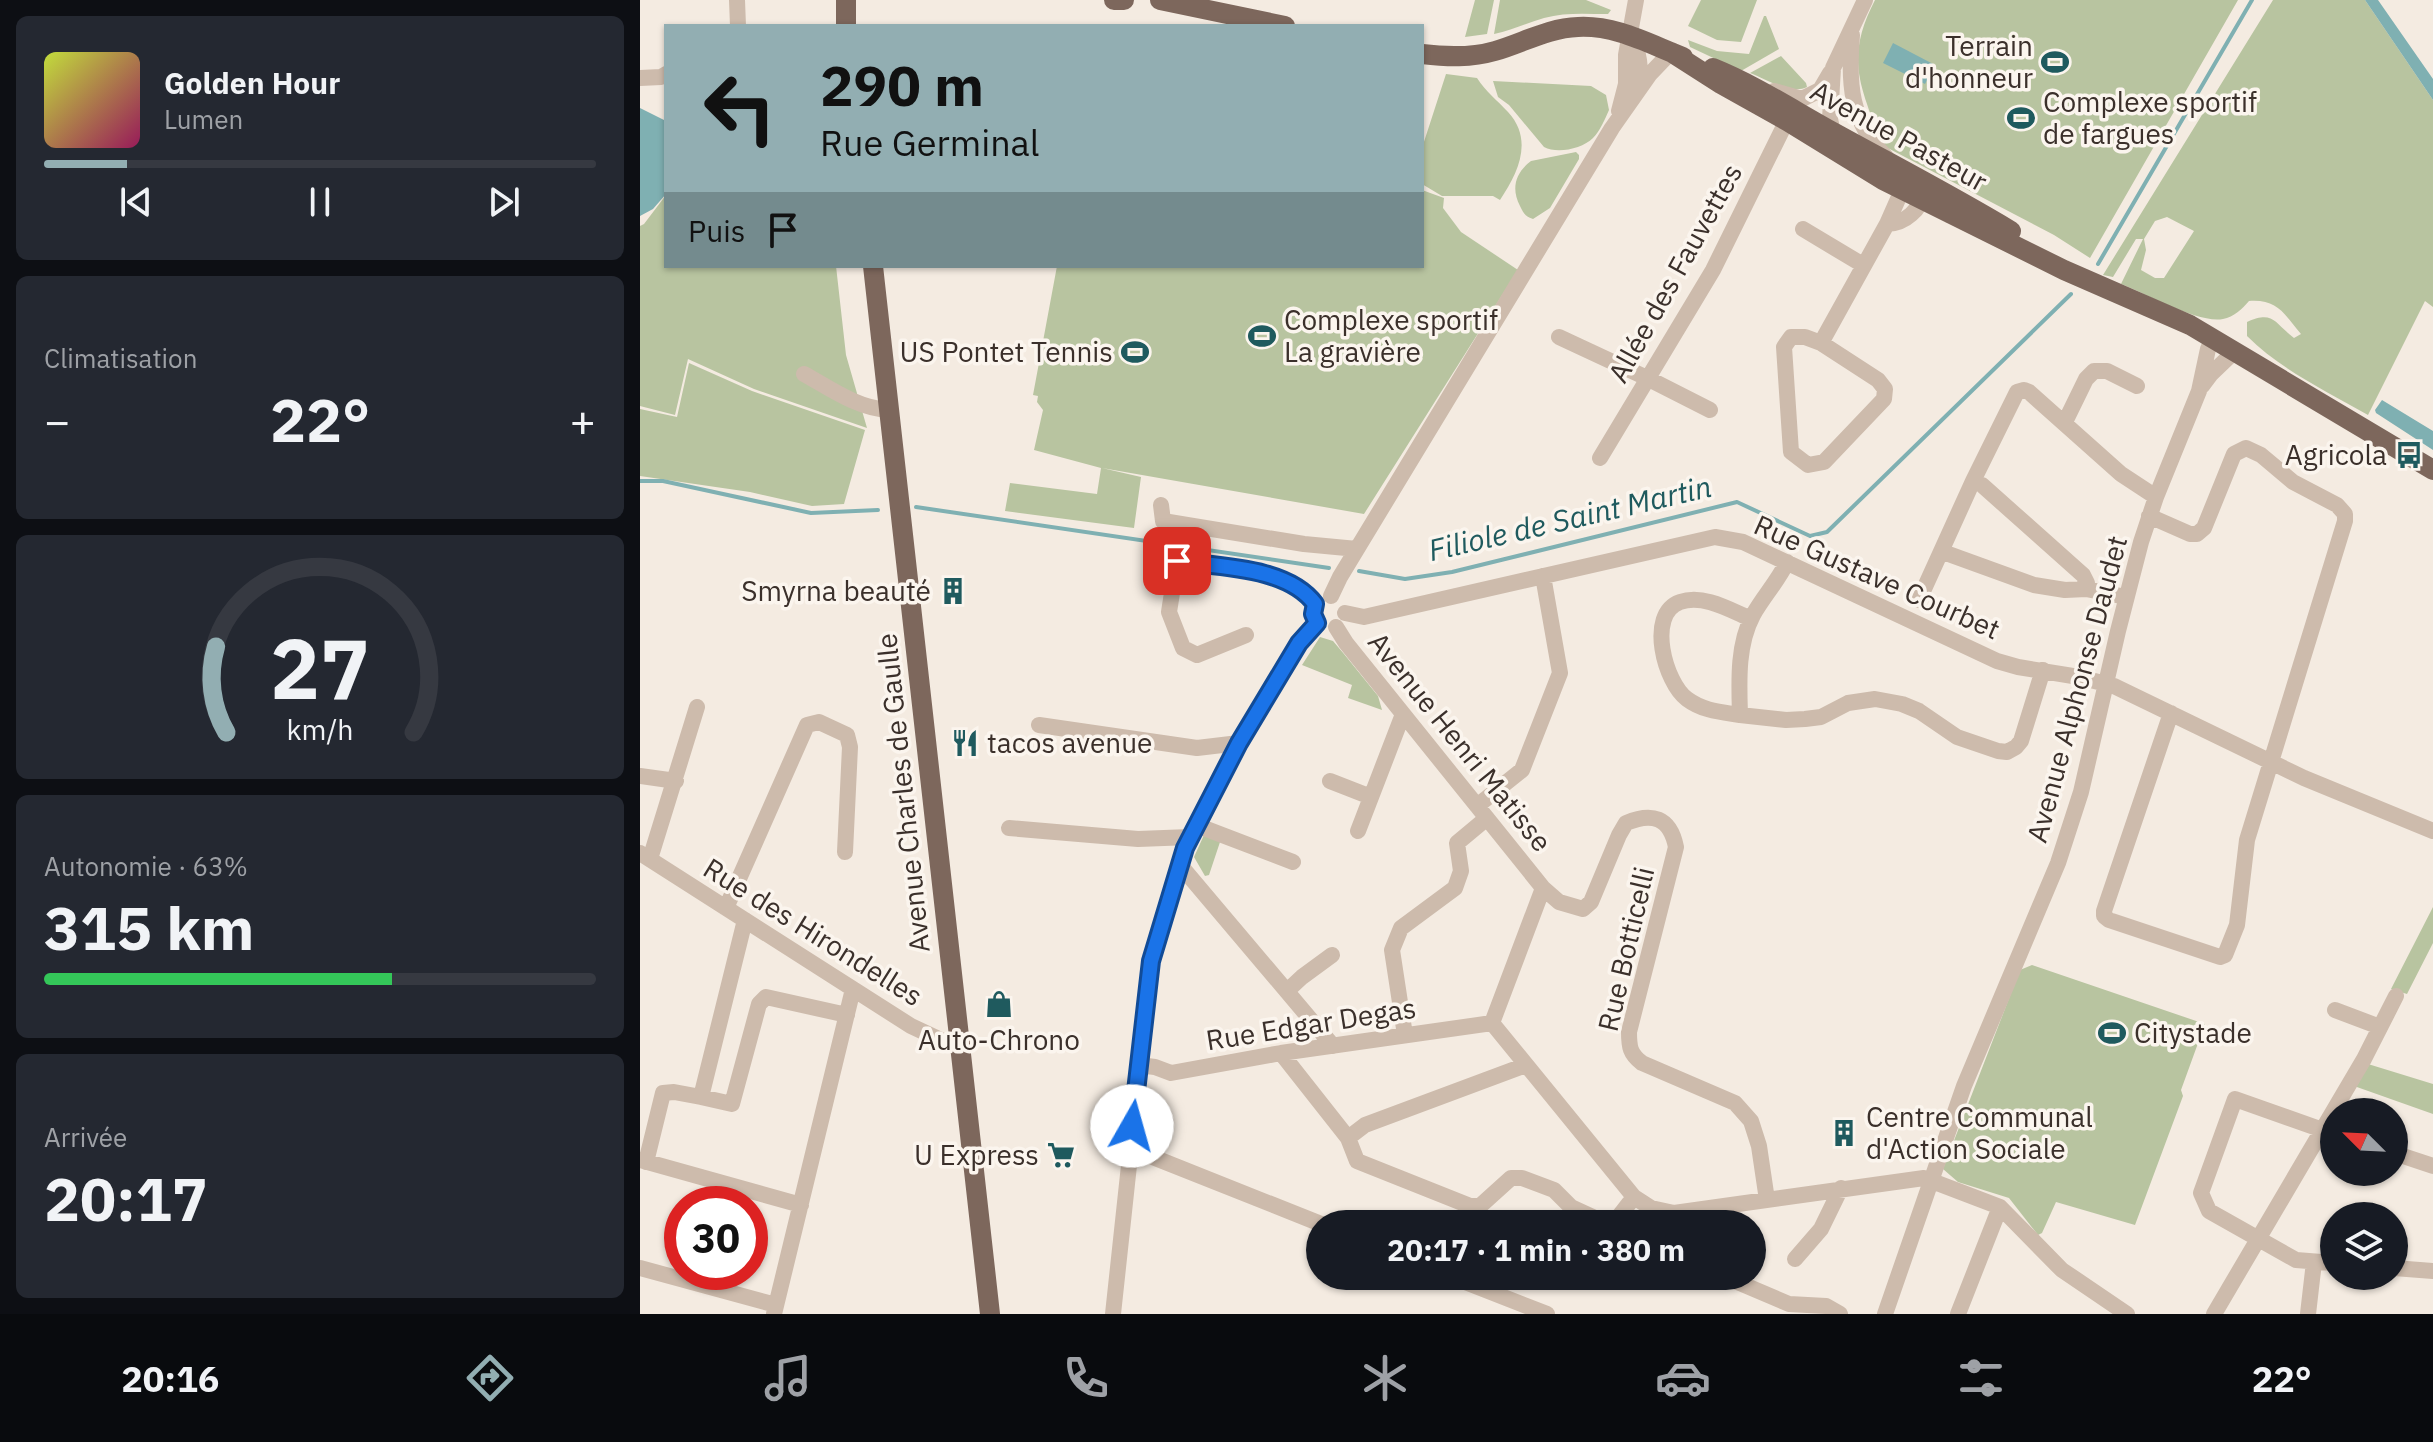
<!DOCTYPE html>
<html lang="fr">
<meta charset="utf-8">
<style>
body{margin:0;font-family:"IBM Plex Sans",sans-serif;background:#242831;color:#f1f3f6;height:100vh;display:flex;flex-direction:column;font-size:30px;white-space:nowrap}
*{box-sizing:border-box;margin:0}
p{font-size:26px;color:#9ea1a6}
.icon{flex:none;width:44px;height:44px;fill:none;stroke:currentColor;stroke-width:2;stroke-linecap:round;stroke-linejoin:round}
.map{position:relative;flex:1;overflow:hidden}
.drawer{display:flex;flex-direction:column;gap:16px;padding:16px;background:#0d0f14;width:640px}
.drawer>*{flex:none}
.banner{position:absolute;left:24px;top:24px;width:760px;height:244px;border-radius:0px;box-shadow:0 2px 6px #0004;background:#92aeb2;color:#111;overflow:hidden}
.needle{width:52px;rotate:294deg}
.fabs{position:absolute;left:1680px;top:1098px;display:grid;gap:16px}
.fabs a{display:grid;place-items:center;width:88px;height:88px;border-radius:50%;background:#171b24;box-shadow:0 2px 6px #0004;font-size:40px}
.speed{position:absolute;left:24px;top:1186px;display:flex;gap:16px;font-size:40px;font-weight:700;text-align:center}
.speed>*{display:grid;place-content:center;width:104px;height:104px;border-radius:50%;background:#171b24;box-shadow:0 2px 6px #0004;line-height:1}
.speed .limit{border:12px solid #d22;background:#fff;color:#111}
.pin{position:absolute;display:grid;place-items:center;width:68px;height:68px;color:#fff;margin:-34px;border-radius:16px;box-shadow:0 4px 12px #0006}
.me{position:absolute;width:88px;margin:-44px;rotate:7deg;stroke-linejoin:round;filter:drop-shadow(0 0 6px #0008)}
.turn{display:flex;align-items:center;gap:28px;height:168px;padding:0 24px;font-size:36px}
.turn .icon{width:104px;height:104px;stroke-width:2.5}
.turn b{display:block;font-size:56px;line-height:68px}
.then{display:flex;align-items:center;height:76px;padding:0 24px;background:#0003;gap:16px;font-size:30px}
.big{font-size:60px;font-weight:700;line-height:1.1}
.drawer .widget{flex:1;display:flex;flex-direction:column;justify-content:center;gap:12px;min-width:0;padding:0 28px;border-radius:12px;background:#242831}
.drawer .dial{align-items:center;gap:0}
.dial svg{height:208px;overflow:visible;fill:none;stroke:#363941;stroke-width:7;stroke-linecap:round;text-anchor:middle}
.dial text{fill:#f1f3f6;stroke:none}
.song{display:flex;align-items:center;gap:24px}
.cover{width:96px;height:96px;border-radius:12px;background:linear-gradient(135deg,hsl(70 70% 55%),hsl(330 70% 35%))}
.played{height:8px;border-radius:4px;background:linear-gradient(90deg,#92aeb2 15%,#363941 15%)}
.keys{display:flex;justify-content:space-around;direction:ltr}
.heat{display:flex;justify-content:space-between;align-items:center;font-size:44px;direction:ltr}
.charge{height:12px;border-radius:6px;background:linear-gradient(90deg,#34c759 63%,#363941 0)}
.trip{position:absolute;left:666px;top:1210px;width:460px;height:80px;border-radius:40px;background:#171b24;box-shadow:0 2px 6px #0004;font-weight:700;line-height:80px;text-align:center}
.tabs{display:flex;height:128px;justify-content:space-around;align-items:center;background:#090b0e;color:#9ea1a6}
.tabs .icon{width:56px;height:56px}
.tabs .selected{color:#92aeb2}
.tabs b{font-size:36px;color:#f1f3f6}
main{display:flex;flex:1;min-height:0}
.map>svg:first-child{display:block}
.green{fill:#b8c4a0;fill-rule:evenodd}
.water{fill:#7fb0b2}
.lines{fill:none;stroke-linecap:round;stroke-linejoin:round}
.stream{stroke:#7fb0b2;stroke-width:4}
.minor{stroke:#cdbbac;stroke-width:16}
.major{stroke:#7d675c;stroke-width:20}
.route-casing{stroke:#114b97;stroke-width:20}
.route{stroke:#1a73e8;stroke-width:14}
.labels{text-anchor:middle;stroke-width:7;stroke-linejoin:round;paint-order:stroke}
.poi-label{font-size:28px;fill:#3b302b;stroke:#fbf5ee;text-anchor:end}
.street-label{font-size:28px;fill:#3b302b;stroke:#fbf5ee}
.water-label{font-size:30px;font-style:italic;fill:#1f5a5e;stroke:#fbf5ee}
</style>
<main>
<section class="drawer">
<div class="widget">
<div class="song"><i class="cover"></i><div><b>Golden Hour</b><p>Lumen</p></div></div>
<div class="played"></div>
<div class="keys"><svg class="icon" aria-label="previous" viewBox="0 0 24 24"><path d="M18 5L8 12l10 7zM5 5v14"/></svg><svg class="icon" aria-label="pause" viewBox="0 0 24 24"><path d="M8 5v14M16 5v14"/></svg><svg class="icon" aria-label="next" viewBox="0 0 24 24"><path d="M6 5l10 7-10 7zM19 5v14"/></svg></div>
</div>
<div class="widget"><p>Climatisation</p>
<div class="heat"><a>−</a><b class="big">22°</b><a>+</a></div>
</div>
<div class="widget dial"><svg viewBox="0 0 100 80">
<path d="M14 69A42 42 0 1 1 86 69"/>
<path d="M14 69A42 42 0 0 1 10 36" stroke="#92aeb2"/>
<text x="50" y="56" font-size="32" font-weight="700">27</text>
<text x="50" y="72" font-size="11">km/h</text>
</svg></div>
<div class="widget"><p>Autonomie · 63%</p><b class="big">315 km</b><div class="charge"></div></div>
<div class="widget"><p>Arrivée</p><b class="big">20:17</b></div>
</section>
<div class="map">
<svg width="1793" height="1314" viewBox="0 0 1793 1314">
<rect width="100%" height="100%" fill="#f4ebe1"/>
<path class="green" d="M835 0H854L847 34 825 37Z
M860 0H946L971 10 968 14C946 14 925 12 904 18 887 23 872 30 854 34Z
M1061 0H1117L1101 42 1077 40 1048 26Z
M1235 0H1598L1450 258 1414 235 1242 145C1221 86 1204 60 1235 0Z
M1633 0H1725L1793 100V307L1785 301 1728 415C1686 391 1641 370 1607 336V322C1634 310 1634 323 1654 338L1661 334C1644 314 1638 299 1609 301 1602 309 1594 317 1583 319 1559 324 1505 293 1481 284L1503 239H1496L1473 277 1463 275ZM1527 217 1554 231 1524 278H1515L1501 270 1506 250 1504 239 1515 221Z
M1124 16H1126L1139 49 1101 71 1050 47 1048 40 1077 51 1109 54Z
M1141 56 1166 83 1167 87C1151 95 1126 79 1110 73Z
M806 74 837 78C846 92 857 100 868 112 894 140 878 173 860 200L853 196H802L782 184V148Z
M853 81 951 86 966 95 969 110C965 119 960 131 953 138 942 149 917 154 904 147L869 105 858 97Z
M936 152 939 155V159L910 208 893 219C885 216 884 214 880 206 871 189 875 173 891 161Z
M782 190 804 198 803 208 821 232 878 270 724 514 462 468 501 477 494 528 365 511 370 483 457 494 461 468 394 450 403 410 397 402 398 396 393 395 417 266H782Z
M26 195V266H196L206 355 227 428 114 389 48 359 35 415 0 406V226L4 224Z
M49 363 112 391 225 430 204 504 172 506 110 492 0 476V409L37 417Z
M680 637 693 641 704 654 738 696 742 710 708 698 712 685 662 665Z
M564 835 580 842 569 875 565 876 554 857Z
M1793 907V943L1767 994 1751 989Z
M1392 965 1565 1024 1541 1090 1543 1096 1495 1225 1416 1202 1402 1233 1398 1235 1369 1198 1318 1182 1303 1169 1380 970Z
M1728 1064 1793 1084V1114L1714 1086Z"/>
<path class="water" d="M1725 0H1738L1793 79V100Z
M1253 43 1295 65 1285 84 1243 63Z
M0 108 26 121V194L13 209 0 216Z
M1742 400 1793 431V450L1736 413 1735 410Z"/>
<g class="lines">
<path class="stream" d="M1458 264 1612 0
M0 481H23L171 513 238 510
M276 507 689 568
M719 571 765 579 812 572 1097 502 1170 536 1187 532 1431 294"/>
<path class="minor" d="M97 0 98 26
M990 35C1000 52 1001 68 999 87
M1212 35C1208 84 1210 121 1246 157
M0 78 21 77 26 74
M1134 91 1162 99 1180 90 1190 73
M979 111 986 84V55L996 0
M1194 138 1190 119 1193 68 1225 0
M1247 224C1265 224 1281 209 1284 192
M1163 229 1223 265
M919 337 1007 378 1070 410
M1181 343 1238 380 1245 389 1244 399 1184 462 1168 465 1151 452 1144 347 1151 337H1165L1181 343 1247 224 1262 190 1271 184
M164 374C191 389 217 408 248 410
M1562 386 1571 374 1595 351
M1425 422 1446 379 1454 371H1467L1497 386
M960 458 1073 270 1152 110
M1333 481 1342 485 1443 575 1447 583 1446 589
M521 505 523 521 664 544 717 549
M1509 516 1550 534H1557L1564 528 1594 454 1606 448 1621 455 1653 482 1697 505 1705 514V521L1607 840 1597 925 1585 955 1580 957 1469 920 1464 916V911L1531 713
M1303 552 1394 585 1425 590 1446 589 1486 597
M1147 562C1138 581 1123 597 1113 615 1097 645 1099 682 1100 715L1146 720 1165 719 1181 717 1208 703 1235 699 1262 704 1279 711 1317 737 1358 751 1367 752 1376 747 1381 741 1403 670
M691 596 700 577 972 128 1010 74 1031 52
M1279 600 1333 481 1377 392 1384 390 1389 392 1481 474 1516 497
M705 613 724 617 1075 537 1103 542 1357 661 1378 667 1439 677 1474 686 1664 778 1793 831
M696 627 706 643 903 888 852 1023 994 1197 1011 1208 1034 1213 1284 1178 1360 1207 1422 1270 1487 1314
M606 635 557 655 543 648 529 612 537 561C580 567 647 567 675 604
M1100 715C1081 712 1063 711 1047 699 1025 683 1006 614 1040 602 1064 594 1090 610 1111 619
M399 725 557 748 599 743
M0 776 36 781
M690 781 731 797
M837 806 882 770 920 673 903 576
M556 825 653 862
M369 828 498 839 550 837
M718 831 763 714
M0 853 271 1026 320 1049
M10 859 57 707
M540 865 693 1046
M903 888 919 902 943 909 951 902 979 835 986 823C1012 812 1030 817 1036 847L989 1032C989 1047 990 1054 1002 1063L1095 1103 1111 1121 1119 1146 1127 1200
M86 908 167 725 179 722 207 735 210 747 205 852
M647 991 662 977 692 955
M1695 1010 1740 1027
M765 1035 752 950 761 928 815 888 821 871 817 843 847 818
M641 1053 708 1138 717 1161 830 1206H840L871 1178H882L914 1190 931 1207 968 1224
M499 1065 515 1067 531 1073 641 1053 852 1023
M61 1097 92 1104 119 1004 126 997 207 1015
M1694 1134 1595 1099 1561 1193 1569 1211 1656 1260 1694 1263
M708 1138 725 1125 886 1065
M490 1148 681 1224
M1754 1153 1793 1166
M0 1160 161 1205
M6 1162 23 1093 34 1092 61 1097 105 920
M973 1224 994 1197
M1155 1259 1181 1229 1201 1188
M0 1268 136 1305
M1754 1268 1793 1271
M810 1276 907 1314
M1083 1276 1149 1304 1186 1306 1200 1314
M134 1314 213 989
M473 1314 511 961 545 848 599 743 659 643 677 623
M1245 1314 1324 1086 1418 863 1441 792 1478 631 1501 542 1516 497 1559 391 1568 349 1573 338
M1318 1314 1360 1207
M1574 1314 1724 1059 1756 996
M1668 1314 1674 1262"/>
<path class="major" d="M206 0V26
M474 0H484
M520 0 645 26
M1031 52 1081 84 1147 121 1243 180 1424 270 1550 325 1793 470
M782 54C807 57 831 58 855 51 883 43 908 28 938 27 976 25 1009 44 1043 57
M1073 68C1115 85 1153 110 1193 132 1253 165 1313 196 1371 231
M233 266 350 1314"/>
</g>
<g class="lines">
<g class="route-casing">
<path id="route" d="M492 1126 511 961 545 848 599 743 659 643 677 623 673 614 675 604C648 567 580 567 537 561"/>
</g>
<use href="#route" class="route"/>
</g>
<defs>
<g id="stadium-bare" transform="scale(2.16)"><path d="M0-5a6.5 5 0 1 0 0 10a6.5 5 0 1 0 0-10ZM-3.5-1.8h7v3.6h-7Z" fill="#1f5a5e" stroke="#fbf5ee" stroke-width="2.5" paint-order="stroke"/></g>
<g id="bus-bare" transform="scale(2.16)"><path d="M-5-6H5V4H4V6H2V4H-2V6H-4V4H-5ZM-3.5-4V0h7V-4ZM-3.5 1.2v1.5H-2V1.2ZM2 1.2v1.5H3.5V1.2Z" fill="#1f5a5e" stroke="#fbf5ee" stroke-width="2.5" paint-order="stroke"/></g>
<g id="building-bare" transform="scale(2.16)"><path d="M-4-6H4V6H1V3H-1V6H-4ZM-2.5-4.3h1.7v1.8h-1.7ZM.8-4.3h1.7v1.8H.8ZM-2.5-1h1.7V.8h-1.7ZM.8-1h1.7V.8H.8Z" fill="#1f5a5e" stroke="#fbf5ee" stroke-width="2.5" paint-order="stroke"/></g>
<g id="restaurant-bare" transform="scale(2.16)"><path d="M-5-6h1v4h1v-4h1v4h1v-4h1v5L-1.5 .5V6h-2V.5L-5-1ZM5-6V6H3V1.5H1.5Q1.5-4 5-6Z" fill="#1f5a5e" stroke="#fbf5ee" stroke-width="2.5" paint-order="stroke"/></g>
<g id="shop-bare" transform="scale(2.16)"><path d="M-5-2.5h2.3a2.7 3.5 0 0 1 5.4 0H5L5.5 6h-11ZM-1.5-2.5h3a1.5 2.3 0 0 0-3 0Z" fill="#1f5a5e" stroke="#fbf5ee" stroke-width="2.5" paint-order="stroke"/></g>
<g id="supermarket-bare" transform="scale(2.16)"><path d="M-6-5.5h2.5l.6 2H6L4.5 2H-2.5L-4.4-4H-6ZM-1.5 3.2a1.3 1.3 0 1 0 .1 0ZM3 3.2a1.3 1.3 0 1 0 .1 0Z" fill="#1f5a5e" stroke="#fbf5ee" stroke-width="2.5" paint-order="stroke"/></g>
</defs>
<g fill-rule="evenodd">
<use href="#stadium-bare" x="1415" y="62"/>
<use href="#stadium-bare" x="1381" y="118"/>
<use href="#stadium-bare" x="622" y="336"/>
<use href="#stadium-bare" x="495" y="352"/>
<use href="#bus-bare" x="1769" y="455"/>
<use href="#building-bare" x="313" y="591"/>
<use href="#restaurant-bare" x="325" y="743"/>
<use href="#shop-bare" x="359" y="1004"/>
<use href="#stadium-bare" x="1472" y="1033"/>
<use href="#building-bare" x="1204" y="1133"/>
<use href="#supermarket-bare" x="421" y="1155"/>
</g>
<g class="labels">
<g class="poi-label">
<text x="1393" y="56">Terrain<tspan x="1393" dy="32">d'honneur</tspan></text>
<text x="1403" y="112" text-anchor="start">Complexe sportif<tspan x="1403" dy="32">de fargues</tspan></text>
<text x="644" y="330" text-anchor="start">Complexe sportif<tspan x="644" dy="32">La gravière</tspan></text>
<text x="473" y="362">US Pontet Tennis</text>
<text x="1747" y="465">Agricola</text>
<text x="291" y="601">Smyrna beauté</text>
<text x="347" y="753" text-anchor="start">tacos avenue</text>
<text x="1494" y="1043" text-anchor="start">Citystade</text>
<text x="359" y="1050" text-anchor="middle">Auto-Chrono</text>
<text x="1226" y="1127" text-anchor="start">Centre Communal<tspan x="1226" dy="32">d'Action Sociale</tspan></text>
<text x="399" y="1165">U Express</text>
</g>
<g class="street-label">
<text transform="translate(1259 136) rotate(29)" y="10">Avenue Pasteur</text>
<text transform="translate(1035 273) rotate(-61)" y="10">Allée des Fauvettes</text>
<text transform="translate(1237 577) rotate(24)" y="10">Rue Gustave Courbet</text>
<text transform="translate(1437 689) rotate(-75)" y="10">Avenue Alphonse Daudet</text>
<text transform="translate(820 742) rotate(51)" y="10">Avenue Henri Matisse</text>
<text transform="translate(263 793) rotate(-96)" y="10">Avenue Charles de Gaulle</text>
<text transform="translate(173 932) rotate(32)" y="10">Rue des Hirondelles</text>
<text transform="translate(986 949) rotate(-77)" y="10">Rue Botticelli</text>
<text transform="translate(671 1024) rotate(-9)" y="10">Rue Edgar Degas</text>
</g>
<g class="water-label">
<text transform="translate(930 519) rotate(-13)" y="10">Filiole de Saint Martin</text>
</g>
</g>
</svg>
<div class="fabs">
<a><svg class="needle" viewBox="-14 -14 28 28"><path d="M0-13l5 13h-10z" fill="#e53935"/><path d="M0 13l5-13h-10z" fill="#9ea1a6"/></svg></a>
<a><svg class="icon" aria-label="layers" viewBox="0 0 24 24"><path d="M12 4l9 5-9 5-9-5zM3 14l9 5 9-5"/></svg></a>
</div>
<div class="speed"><div class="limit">30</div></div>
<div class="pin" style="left:537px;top:561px;background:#d93025"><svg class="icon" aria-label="arrive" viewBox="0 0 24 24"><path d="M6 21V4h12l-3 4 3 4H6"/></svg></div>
<svg class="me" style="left:492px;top:1126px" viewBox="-20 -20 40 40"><circle r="19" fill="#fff"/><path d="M0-13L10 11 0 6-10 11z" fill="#1a73e8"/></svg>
<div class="trip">20:17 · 1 min · 380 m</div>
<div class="banner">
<div class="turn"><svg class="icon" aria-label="left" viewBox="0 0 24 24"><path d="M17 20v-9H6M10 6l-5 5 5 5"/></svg><div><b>290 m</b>Rue Germinal</div></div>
<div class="then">Puis<svg class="icon" aria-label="arrive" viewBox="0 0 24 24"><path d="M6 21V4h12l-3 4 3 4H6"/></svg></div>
</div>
</div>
</main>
<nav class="tabs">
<b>20:16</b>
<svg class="icon selected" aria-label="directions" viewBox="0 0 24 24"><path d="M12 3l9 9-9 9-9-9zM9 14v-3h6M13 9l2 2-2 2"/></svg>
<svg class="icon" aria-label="music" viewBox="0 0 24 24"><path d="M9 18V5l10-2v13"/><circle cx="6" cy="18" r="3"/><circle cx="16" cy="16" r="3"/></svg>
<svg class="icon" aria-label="phone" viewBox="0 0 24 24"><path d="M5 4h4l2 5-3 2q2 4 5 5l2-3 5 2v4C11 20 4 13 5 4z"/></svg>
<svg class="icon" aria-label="climate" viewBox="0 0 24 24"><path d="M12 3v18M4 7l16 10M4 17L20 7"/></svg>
<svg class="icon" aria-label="car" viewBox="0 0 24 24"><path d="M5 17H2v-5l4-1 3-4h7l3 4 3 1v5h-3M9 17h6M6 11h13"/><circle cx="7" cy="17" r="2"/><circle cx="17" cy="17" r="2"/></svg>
<svg class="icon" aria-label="filters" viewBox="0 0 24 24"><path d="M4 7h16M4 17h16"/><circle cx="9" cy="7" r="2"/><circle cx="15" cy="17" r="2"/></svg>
<b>22°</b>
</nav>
